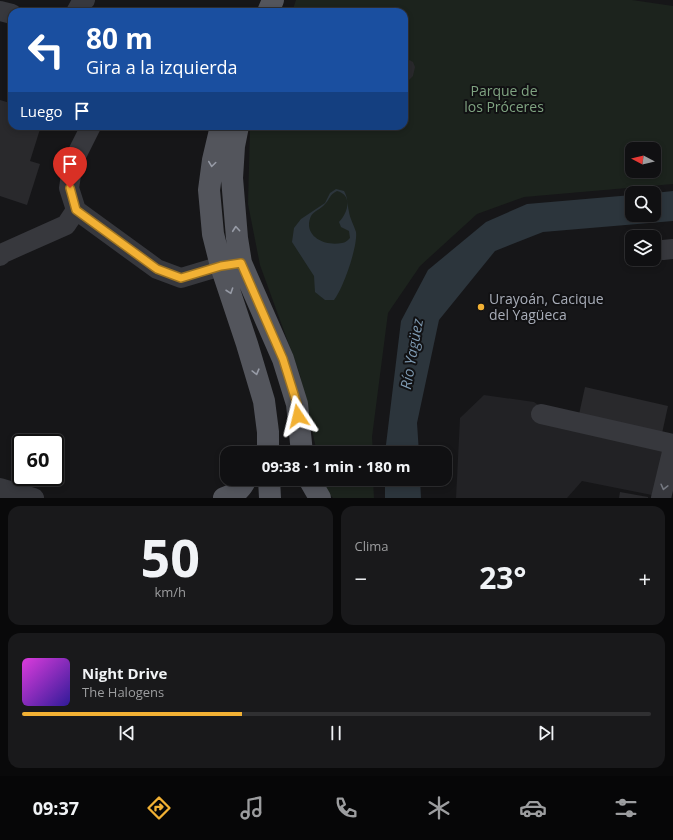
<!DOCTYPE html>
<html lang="es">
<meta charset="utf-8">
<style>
body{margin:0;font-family:"Open Sans",sans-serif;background:#19191b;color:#f1f3f6;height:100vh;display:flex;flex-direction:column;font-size:15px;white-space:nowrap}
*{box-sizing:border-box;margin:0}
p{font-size:13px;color:#9c9d9f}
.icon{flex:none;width:22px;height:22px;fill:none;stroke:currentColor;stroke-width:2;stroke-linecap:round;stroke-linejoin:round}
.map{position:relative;height:498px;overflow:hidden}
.panel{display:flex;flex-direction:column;gap:8px;padding:8px;background:#09090a;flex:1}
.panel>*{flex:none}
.hud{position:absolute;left:8px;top:8px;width:400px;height:122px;border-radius:12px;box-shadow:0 2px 6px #0003,0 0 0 1px #303032;background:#1a4fa0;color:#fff;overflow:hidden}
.needle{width:26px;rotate:277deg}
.buttons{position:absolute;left:625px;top:142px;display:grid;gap:8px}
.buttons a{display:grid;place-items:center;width:36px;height:36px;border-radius:8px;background:#101012;box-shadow:0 2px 6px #0003,0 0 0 1px #303032;font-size:20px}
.speed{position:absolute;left:12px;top:434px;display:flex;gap:8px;font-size:20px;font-weight:700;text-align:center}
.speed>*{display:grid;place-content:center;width:52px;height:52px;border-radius:50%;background:#101012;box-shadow:0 2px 6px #0003,0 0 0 1px #303032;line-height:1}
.speed .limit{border:2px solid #111;border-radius:6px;background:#fff;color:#111}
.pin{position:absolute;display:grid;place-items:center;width:34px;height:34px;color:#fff;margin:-41px -17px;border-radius:50% 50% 50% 0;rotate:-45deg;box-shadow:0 0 4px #0007}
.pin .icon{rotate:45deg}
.me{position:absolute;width:44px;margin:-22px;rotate:350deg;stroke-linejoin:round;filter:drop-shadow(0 0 3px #0008)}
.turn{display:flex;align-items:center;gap:14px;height:84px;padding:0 12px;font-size:18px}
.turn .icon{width:52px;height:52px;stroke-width:2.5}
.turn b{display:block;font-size:28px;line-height:34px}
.then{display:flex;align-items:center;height:38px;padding:0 12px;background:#0003;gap:8px;font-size:15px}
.big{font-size:30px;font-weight:700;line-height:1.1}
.panel .card{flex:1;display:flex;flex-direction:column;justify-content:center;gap:6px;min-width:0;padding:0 14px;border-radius:12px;background:#19191b}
.panel .dial{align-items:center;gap:0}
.dial b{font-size:52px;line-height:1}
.song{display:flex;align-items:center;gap:12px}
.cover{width:48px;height:48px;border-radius:6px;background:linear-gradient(135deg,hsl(300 70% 55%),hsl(250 70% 35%))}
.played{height:4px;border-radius:2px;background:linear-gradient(90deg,#f2b134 35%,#303032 35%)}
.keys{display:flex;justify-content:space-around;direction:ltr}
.heat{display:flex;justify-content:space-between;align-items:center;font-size:22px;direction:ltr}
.panel .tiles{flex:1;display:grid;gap:8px;grid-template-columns:1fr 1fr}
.card:last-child{grid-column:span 2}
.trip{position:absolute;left:220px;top:446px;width:232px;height:40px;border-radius:12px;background:#101012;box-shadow:0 2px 6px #0003,0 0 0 1px #303032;font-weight:700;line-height:40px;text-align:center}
.tab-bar{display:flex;height:64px;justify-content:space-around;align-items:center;background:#060607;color:#9c9d9f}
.tab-bar .icon{width:28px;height:28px}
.tab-bar .active{color:#f2b134}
.tab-bar b{font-size:18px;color:#f1f3f6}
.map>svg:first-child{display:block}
.built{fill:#222225}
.green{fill:#1c231d;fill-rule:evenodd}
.water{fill:#2c353c;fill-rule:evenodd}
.building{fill:#29292c}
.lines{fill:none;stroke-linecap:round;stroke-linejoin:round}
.minor{stroke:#37383d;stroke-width:20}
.major{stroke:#53555c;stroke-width:22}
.oneway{stroke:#979ba6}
.oneway2{stroke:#757881}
.route-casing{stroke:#9d7322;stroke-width:10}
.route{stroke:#f2b134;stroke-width:7}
.poi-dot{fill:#f2b134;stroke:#111113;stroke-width:1.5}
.labels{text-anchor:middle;stroke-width:4;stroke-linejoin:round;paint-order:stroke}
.park-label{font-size:14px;fill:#7fa381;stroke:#111113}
.poi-label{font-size:14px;fill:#a8adb8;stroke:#111113;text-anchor:start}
.water-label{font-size:15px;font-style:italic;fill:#7f9bb3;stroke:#111113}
</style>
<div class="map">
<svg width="673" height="498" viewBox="0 0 673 498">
<rect width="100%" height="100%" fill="#161618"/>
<path class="built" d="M484 395 534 402 553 415 666 441 652 495 582 481 567 498H456L460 418Z"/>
<path class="green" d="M296 0H632L673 6V184L524 197 477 214 420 266 388 313 372 437 373 453H317L300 375 260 265 248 204 250 129 252 126H404V12H292ZM632 149H654V171H632Z
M321 479H373L374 498H333L322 486Z"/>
<path class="water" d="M336 189 344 191C348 198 347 204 349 212 350 219 354 225 356 232 358 246 343 289 334 300H325L315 292 314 276 292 242 294 228 301 219 325 203 330 193ZM337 191C353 195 348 213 339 222L341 227 349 231 350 238C348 240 345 243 342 243 325 247 302 236 311 216 314 211 321 209 325 204 330 199 329 195 337 191Z
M673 191V221L543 232 495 251 439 320 417 423 419 453H385L401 321 428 270 486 222 527 204 632 195V215H654V193Z
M385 479H420L421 498H385Z"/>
<path class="building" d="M404 57 413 62 415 67 413 76 409 80 404 82Z
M12 97V126H41L30 161 40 164 27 205 0 196V100L10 103Z
M44 126H59L57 130Z
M585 387 668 406 661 438 578 419Z
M620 492 648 497V498H619Z"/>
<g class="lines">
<path class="minor" d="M0 11 12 14
M76 12 81 3 85 0
M91 126 73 162 69 188 76 210 157 269 181 278 221 266 237 264
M663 250 673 249
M0 256 3 253 66 225 76 210
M541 414 673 444
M0 488 34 498
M661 498 673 448"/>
<path class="major" d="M268 12 273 0
M221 126 213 160 209 190 213 234 221 266 247 344 264 401 268 432V453
M238 126 234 146 232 178 237 238 241 263 283 359 297 404 302 453
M269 479 270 498
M309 479 320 498
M224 498C235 494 241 490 246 479"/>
</g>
<defs><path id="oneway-chevron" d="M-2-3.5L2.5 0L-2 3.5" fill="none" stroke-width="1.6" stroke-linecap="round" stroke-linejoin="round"/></defs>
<g class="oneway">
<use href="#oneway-chevron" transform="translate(212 164) rotate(98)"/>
<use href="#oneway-chevron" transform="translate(236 229) rotate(-95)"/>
<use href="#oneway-chevron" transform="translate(230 291) rotate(71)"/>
<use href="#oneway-chevron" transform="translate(256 372) rotate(75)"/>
</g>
<use class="oneway2" href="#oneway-chevron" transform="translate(664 487) rotate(104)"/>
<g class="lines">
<g class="route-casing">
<path id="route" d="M70 188 76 210 157 269 181 278 221 266 241 263 283 359 297 404 298 416"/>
</g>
<use href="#route" class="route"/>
</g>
<circle class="poi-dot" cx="481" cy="307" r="4"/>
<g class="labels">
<g class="park-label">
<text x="504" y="96">Parque de<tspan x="504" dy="16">los Próceres</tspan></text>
</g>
<g class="poi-label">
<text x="489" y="304">Urayoán, Cacique<tspan x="489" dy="16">del Yagüeca</tspan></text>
</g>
<g class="water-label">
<text transform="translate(412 354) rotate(-80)" y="5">Río Yagüez</text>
</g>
</g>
</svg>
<div class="buttons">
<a><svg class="needle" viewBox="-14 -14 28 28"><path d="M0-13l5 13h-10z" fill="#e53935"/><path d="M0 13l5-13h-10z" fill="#9c9d9f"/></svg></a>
<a><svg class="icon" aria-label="search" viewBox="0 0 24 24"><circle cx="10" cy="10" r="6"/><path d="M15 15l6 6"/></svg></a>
<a><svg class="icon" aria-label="layers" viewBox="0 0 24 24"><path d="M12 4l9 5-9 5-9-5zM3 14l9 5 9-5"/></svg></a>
</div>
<div class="speed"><div class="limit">60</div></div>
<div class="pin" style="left:70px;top:188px;background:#d93025"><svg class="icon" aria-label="arrive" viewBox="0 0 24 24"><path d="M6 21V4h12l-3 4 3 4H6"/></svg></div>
<svg class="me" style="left:298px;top:416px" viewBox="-20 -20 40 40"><path d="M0-17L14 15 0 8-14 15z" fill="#f2b134" stroke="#fff" stroke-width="4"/></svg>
<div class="trip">09:38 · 1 min · 180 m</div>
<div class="hud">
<div class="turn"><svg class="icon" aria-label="left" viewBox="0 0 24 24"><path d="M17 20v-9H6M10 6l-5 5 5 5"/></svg><div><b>80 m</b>Gira a la izquierda</div></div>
<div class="then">Luego<svg class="icon" aria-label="arrive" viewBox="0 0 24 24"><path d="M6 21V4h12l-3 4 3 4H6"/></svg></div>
</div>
</div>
<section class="panel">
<div class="tiles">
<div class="card dial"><b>50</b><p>km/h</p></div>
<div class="card"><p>Clima</p>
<div class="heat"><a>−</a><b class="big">23°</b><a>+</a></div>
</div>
<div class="card">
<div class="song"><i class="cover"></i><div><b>Night Drive</b><p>The Halogens</p></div></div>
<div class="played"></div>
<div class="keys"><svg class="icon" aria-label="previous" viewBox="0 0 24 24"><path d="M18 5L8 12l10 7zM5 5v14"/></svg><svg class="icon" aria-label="pause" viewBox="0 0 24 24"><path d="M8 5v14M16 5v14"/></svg><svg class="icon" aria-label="next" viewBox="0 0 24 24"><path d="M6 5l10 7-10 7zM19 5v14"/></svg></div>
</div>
</div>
</section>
<nav class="tab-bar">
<b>09:37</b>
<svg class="icon active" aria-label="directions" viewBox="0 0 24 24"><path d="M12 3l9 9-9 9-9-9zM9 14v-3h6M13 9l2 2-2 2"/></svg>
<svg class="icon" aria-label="music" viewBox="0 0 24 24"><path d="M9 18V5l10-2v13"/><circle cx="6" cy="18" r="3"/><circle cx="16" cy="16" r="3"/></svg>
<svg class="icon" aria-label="phone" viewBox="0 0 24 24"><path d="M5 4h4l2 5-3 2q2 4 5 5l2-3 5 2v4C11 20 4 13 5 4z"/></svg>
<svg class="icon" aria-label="climate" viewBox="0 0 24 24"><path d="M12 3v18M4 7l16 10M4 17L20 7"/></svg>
<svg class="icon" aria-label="car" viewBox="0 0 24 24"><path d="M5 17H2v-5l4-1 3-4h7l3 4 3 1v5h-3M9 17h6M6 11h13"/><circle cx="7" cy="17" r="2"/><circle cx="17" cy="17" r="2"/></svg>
<svg class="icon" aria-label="filters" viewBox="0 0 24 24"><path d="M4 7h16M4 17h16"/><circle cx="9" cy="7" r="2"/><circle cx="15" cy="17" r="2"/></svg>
</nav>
